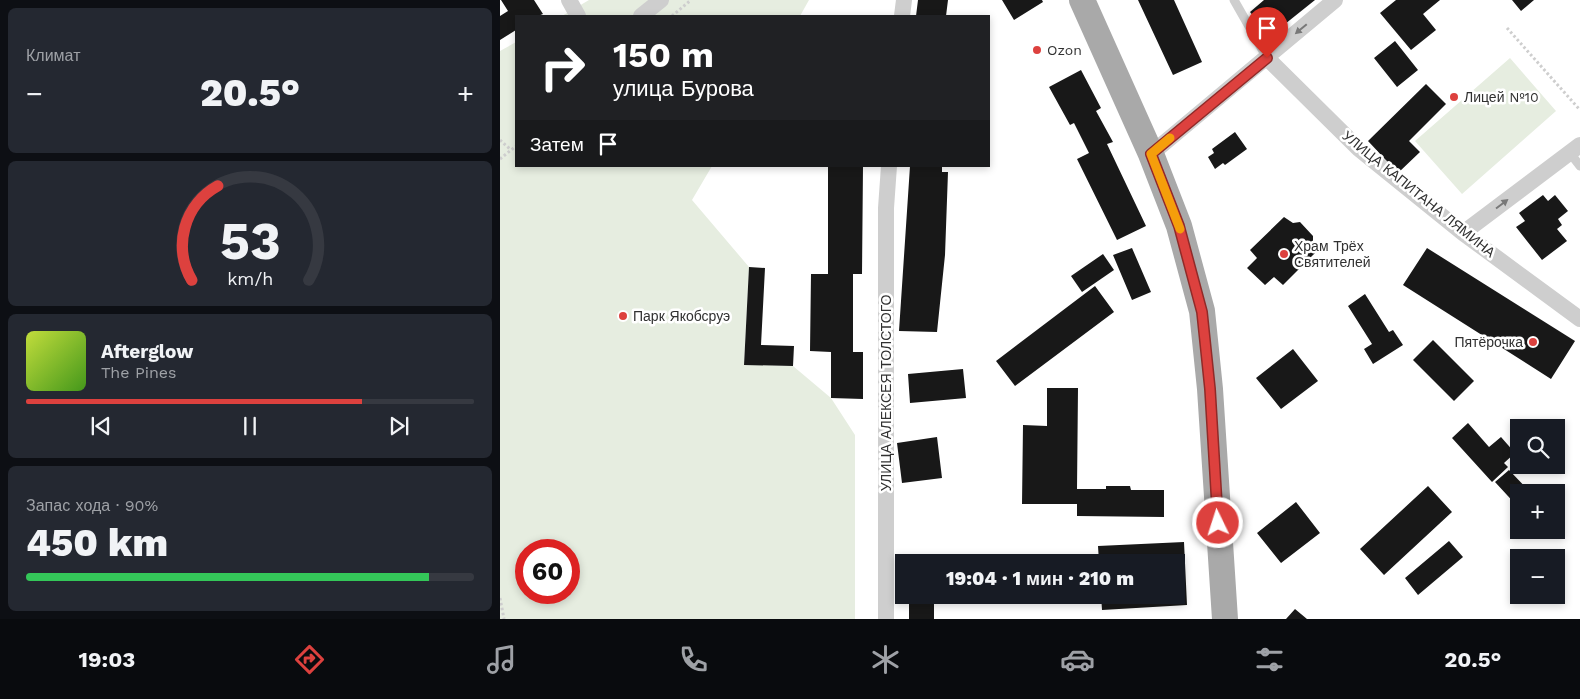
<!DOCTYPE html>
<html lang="ru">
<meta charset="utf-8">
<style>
body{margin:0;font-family:"Work Sans",sans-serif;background:#242831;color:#f1f3f6;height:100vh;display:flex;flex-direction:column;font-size:19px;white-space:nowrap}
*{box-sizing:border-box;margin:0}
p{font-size:16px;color:#9ea1a6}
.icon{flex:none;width:28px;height:28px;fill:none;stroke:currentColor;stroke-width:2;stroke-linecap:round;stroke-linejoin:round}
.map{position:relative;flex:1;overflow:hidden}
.side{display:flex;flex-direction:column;gap:8px;padding:8px;background:#0d0f14;width:500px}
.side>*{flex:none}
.guide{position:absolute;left:15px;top:15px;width:475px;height:152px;border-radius:0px;box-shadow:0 2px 8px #0003;background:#202124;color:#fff;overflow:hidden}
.tools{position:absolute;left:1010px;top:419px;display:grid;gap:10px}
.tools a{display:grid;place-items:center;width:55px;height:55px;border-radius:0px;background:#171b24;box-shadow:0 2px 8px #0003;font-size:25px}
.speed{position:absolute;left:15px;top:539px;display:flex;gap:10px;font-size:25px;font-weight:700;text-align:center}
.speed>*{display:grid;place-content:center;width:65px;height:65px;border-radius:50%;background:#171b24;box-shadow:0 2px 8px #0003;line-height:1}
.speed .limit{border:8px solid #d22;background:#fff;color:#111}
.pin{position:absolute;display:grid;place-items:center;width:42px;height:42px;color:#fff;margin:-51px -21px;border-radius:50% 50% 50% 0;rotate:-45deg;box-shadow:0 0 5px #0007}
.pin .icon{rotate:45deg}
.me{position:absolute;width:55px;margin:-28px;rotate:356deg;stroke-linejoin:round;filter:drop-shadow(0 0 4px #0008)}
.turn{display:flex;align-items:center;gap:18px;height:105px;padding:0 15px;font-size:22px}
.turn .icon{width:65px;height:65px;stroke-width:2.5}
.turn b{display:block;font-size:35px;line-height:42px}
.then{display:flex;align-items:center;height:48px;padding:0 15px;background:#0003;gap:10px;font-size:19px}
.big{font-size:38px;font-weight:800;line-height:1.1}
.side .widget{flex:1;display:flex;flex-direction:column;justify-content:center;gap:8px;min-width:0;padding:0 18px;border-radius:8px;background:#242831}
.side .dial{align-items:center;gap:0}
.dial svg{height:130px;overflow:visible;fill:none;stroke:#363941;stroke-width:7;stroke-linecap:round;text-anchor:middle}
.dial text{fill:#f1f3f6;stroke:none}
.song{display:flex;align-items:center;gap:15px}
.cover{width:60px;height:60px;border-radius:8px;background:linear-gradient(135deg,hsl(70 70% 55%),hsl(100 70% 35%))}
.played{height:5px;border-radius:2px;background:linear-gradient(90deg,#dd413e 75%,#363941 75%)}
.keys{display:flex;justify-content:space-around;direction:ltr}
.heat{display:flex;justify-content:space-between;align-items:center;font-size:28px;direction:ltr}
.charge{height:8px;border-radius:4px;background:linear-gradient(90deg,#34c759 90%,#363941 0)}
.trip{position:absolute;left:395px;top:554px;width:290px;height:50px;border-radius:0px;background:#171b24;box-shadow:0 2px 8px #0003;font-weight:800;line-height:50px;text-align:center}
.menu{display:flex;height:80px;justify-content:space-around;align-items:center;background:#090b0e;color:#9ea1a6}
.menu .icon{width:35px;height:35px}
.menu .current{color:#dd413e}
.menu b{font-size:22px;color:#f1f3f6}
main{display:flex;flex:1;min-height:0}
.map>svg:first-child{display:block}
.green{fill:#e6ede0;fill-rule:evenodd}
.building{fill:#181818}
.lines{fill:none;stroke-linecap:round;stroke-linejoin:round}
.path{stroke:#cecece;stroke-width:3;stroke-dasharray:2.5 2.5;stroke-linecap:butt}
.lane{stroke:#cecece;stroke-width:9}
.street{stroke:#cecece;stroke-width:16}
.primary{stroke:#a9a9a9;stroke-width:26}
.oneway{fill:#787878}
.route-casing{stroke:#902a28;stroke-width:12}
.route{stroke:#dd413e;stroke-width:9}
.slow{stroke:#f59e0b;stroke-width:9}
.poi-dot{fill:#dd413e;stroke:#fff;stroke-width:2}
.labels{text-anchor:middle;stroke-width:5;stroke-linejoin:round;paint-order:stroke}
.poi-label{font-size:14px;fill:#313131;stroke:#fff;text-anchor:start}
.street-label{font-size:14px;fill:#313131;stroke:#fff}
</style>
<main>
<section class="side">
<div class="widget"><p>Климат</p>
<div class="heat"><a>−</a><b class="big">20.5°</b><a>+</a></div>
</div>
<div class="widget dial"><svg viewBox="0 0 100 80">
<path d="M14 69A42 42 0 1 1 86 69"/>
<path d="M14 69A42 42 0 0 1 30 11" stroke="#dd413e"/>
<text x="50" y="56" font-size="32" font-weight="700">53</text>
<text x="50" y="72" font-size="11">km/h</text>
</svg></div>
<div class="widget">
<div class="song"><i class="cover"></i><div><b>Afterglow</b><p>The Pines</p></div></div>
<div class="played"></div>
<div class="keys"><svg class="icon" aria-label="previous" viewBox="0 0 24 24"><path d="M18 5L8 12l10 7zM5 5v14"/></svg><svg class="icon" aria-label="pause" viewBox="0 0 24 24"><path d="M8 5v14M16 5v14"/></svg><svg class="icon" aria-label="next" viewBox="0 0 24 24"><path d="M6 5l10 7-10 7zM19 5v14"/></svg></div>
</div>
<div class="widget"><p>Запас хода · 90%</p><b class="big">450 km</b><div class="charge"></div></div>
</section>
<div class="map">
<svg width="1080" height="619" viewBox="0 0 1080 619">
<rect width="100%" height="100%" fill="#fff"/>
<path class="green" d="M89 0H309L300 16H62Z
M16 42V166H212L192 200 249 267 244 364 293 366 331 398 355 435V619H0V51ZM26 550H69V592H26Z
M1010 58 1056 111 962 194 915 141Z"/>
<path class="building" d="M1 0H34L43 14 38 16H16V30L0 40V16L8 11Z
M418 0H448L446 16H416Z
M502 0H542L543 2 514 20Z
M638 0H674L702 62 673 75Z
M764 0H815L770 36 750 12Z
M896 0H940L923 14 936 30 911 50 880 13Z
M1012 0H1034L1021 11Z
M895 41 918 70 897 87 874 58Z
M581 70 601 108 596 111 613 142 607 144 646 226 617 240 577 159 589 153 574 123 570 125 549 87Z
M926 84 946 104 909 141 920 152 898 173 868 141Z
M735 132 747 149 725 165 723 163 715 169 708 157 714 153 712 149Z
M328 166H363L362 274H353V352H363V399L331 398V352L310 351 311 274H328Z
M410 166H442V172H448L445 255 437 332 399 331Z
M1043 195 1048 201 1055 195 1068 211 1058 219 1062 225 1057 229 1067 241 1042 260 1016 227 1025 221 1019 213Z
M784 217 793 223 800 222 813 236V243L818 250 783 285 774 277 765 285 747 268 757 258 750 250Z
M632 248 651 292 632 300 613 255Z
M927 248 1075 341 1051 379 903 285Z
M603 254 614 270 582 292 571 276Z
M249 267 265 268 261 345 294 346 293 366 244 365Z
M595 286 614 312 515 386 496 361Z
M865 294 889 332 893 330 903 345 873 364 864 349 872 344 848 306Z
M933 340 974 381 954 401 913 360Z
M793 349 818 381 781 409 756 378Z
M463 369 466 398 410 403 408 374Z
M547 388H578L577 489H606V486H630L631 490H664V517L577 516V504H522L523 425 547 426Z
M968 423 989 447 1001 437 1015 453 1004 463 1008 467 992 482 952 438Z
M437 437 442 478 402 483 397 443Z
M1009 470 1030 492H1019V508L995 482Z
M928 486 952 512 884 575 860 549Z
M796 502 820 533 781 563 757 533Z
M949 541 963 557 918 595 905 578Z
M684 542 687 605 602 610 601 595H676V562H599L598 546Z
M409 595H434V619H409Z
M795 609 807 619H786Z"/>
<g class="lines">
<path class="path" d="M172 16 191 0
M1007 28 1080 110
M0 140 11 150
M0 159 16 146
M0 598 4 619"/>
<path class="lane" d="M734 0 767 58
M1070 153 1080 166"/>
<path class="street" d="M69 0 78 16
M141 16 161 0
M402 16 404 0
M767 58 859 149 963 233 1080 319
M651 154 835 0
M963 233 1080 145
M386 619V208L389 166"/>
<path class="primary" d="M582 0 651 154 679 226 702 311 710 389 725 619"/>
</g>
<defs><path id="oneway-solid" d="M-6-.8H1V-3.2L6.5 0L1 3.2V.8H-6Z" transform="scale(1.25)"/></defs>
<g class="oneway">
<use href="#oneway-solid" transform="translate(801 29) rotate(140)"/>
<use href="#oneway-solid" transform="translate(1002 204) rotate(-37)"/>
</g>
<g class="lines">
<g class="route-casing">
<path id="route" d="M718 523 710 389 702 312 679 226 651 154 767 58"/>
</g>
<use href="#route" class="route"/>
<path class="slow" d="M670 138 651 154 680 229"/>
</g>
<g class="poi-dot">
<circle cx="537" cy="50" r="5"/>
<circle cx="954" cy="97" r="5"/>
<circle cx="784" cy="254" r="5"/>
<circle cx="123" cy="316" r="5"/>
<circle cx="1033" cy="342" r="5"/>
</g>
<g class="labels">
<g class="poi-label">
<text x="547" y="55">Ozon</text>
<text x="964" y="102">Лицей №10</text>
<text x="794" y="251">Храм Трёх<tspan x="794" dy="16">Святителей</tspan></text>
<text x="133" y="321">Парк Якобсруэ</text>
<text x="1023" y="347" text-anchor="end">Пятёрочка</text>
</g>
<g class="street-label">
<text transform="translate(919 194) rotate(39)" y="5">УЛИЦА КАПИТАНА ЛЯМИНА</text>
<text transform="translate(386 393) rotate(-90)" y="5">УЛИЦА АЛЕКСЕЯ ТОЛСТОГО</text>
</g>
</g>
</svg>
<div class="tools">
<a><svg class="icon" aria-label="search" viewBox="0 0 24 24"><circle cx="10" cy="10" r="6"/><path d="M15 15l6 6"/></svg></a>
<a>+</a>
<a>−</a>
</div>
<div class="speed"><div class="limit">60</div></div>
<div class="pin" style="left:767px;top:58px;background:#d93025"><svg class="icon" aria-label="arrive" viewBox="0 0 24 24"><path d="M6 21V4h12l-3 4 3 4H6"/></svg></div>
<svg class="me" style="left:718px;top:523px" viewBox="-20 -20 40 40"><circle r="17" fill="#dd413e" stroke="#fff" stroke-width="3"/><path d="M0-11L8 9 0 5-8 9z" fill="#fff"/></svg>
<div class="trip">19:04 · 1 мин · 210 m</div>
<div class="guide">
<div class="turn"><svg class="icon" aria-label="right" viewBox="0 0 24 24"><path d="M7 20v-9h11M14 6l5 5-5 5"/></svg><div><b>150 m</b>улица Бурова</div></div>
<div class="then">Затем<svg class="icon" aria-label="arrive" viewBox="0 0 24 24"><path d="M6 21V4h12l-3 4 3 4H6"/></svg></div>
</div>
</div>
</main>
<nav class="menu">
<b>19:03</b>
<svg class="icon current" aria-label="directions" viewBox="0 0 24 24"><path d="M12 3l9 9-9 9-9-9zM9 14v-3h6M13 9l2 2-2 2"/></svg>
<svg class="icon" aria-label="music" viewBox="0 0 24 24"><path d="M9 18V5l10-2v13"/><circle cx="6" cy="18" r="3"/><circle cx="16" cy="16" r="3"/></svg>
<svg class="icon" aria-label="phone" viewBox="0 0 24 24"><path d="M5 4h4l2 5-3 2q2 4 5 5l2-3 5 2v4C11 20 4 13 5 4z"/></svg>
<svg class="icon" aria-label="climate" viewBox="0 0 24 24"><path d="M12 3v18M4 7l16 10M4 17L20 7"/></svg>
<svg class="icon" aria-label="car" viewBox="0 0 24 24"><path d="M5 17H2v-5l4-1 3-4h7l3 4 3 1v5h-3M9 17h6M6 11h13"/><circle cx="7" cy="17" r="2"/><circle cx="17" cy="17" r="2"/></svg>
<svg class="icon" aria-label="filters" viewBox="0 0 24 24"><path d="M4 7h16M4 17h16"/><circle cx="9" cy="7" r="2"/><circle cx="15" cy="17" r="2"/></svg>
<b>20.5°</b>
</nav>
